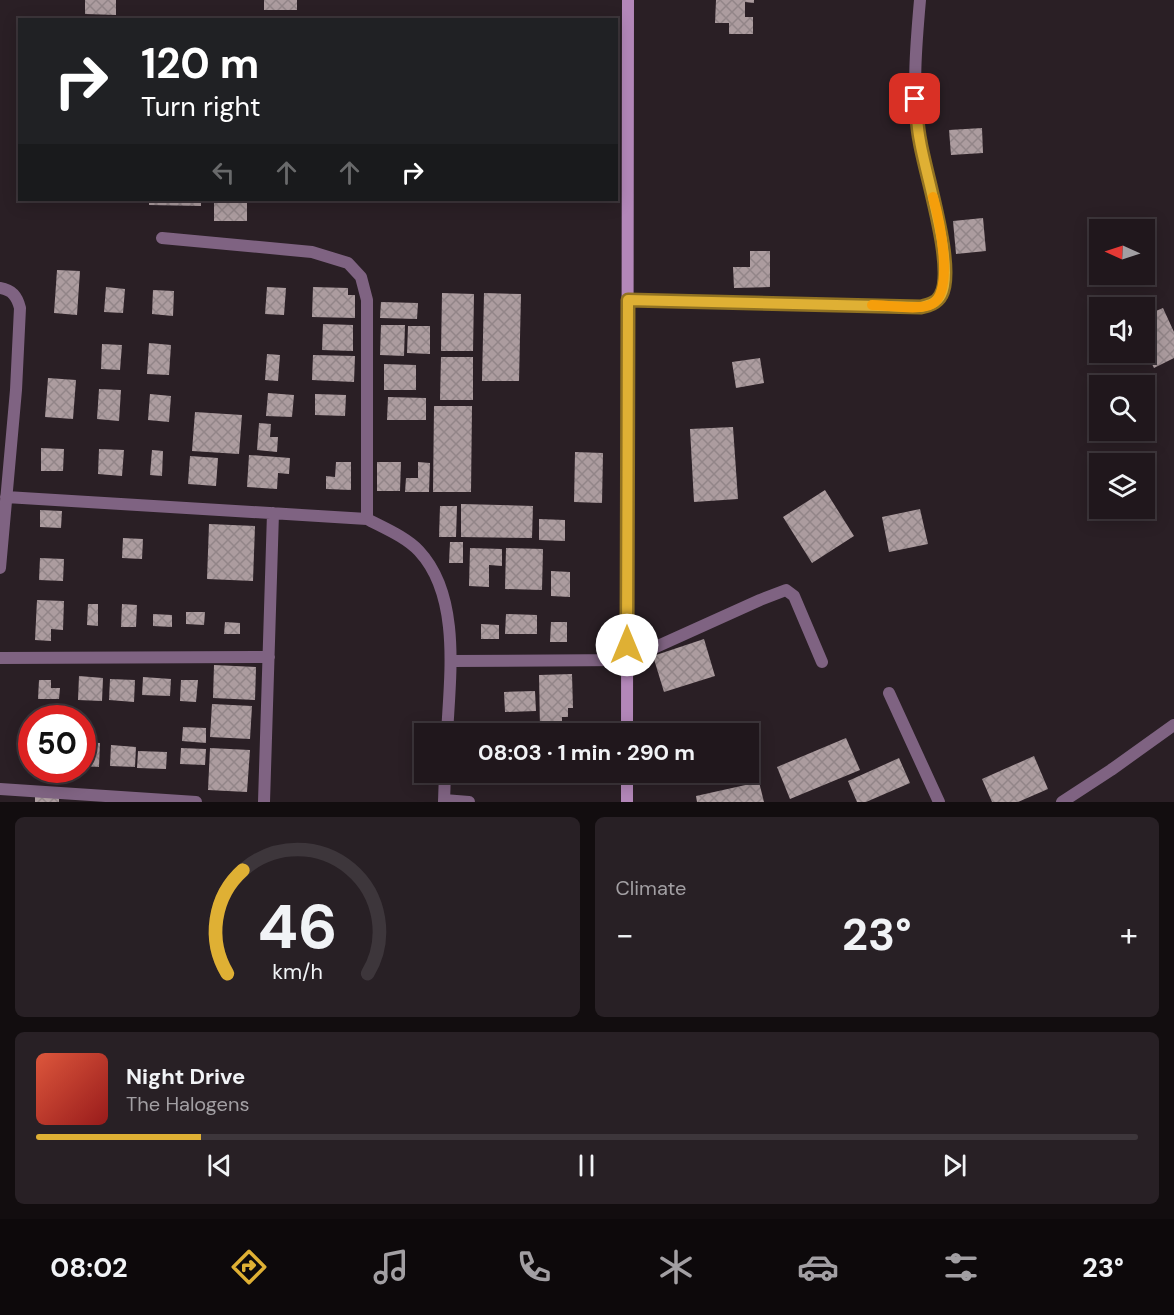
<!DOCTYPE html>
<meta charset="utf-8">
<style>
body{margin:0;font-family:"DM Sans",sans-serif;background:#282025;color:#f1f3f6;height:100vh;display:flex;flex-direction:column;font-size:22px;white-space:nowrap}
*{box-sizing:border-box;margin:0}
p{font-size:20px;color:#a29fa3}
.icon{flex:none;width:33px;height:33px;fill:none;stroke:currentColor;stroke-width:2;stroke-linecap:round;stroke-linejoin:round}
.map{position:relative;height:802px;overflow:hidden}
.sheet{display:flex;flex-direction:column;gap:15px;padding:15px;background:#120d0f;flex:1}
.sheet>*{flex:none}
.guide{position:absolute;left:18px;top:18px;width:600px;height:183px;border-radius:0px;box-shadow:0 3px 15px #0003,0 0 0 2px #3d363b;background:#202124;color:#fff;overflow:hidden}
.needle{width:39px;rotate:273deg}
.buttons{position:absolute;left:1089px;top:219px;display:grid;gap:12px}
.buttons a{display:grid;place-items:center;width:66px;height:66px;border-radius:0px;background:#20171c;box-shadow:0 3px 15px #0003,0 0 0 2px #3d363b;font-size:30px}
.speed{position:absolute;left:18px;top:705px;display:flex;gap:12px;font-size:30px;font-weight:700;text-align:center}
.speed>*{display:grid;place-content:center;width:78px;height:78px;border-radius:50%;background:#20171c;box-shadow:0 3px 15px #0003,0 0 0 2px #3d363b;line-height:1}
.speed .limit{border:9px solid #d22;background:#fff;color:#111}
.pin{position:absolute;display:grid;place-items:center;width:51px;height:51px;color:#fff;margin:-26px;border-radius:12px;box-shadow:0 3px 9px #0006}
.me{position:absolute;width:66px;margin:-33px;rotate:0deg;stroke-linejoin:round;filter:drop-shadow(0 0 4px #0008)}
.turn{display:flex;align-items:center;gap:21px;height:126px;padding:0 24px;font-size:27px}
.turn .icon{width:78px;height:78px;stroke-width:2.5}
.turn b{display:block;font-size:42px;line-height:51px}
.lanes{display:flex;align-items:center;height:57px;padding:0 24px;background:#0003;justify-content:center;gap:30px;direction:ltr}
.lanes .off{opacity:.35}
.big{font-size:45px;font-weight:700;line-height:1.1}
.sheet .widget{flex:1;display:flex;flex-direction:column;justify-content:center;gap:9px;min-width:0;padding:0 21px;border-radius:9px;background:#282025}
.sheet .dial{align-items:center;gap:0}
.dial svg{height:156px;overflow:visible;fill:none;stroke:#3d363b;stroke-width:7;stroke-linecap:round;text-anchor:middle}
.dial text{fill:#f1f3f6;stroke:none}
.song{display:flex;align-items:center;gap:18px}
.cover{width:72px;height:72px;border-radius:9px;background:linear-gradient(135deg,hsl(10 70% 55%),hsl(0 70% 35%))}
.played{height:6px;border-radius:3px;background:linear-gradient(90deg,#dfb034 15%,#3d363b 15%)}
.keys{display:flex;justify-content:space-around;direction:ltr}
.heat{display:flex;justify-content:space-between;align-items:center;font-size:33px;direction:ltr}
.sheet .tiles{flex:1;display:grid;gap:15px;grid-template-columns:1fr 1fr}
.widget:last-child{grid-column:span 2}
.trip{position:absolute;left:414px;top:723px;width:345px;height:60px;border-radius:0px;background:#20171c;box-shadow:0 3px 15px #0003,0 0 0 2px #3d363b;font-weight:700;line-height:60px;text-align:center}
.dock{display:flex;height:96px;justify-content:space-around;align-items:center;background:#0d090b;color:#a29fa3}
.dock .icon{width:42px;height:42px}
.dock .selected{color:#dfb034}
.dock b{font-size:27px;color:#f1f3f6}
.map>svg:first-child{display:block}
.building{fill:url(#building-cross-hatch)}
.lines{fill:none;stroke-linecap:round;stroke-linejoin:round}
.street{stroke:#7f6382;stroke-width:12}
.secondary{stroke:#b387b9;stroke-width:12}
.route-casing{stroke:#917222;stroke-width:15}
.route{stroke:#dfb034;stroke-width:10}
.slow{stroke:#f59e0b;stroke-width:10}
</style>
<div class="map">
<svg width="1174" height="802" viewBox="0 0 1174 802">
<defs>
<pattern id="building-cross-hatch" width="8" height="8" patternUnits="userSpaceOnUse" patternTransform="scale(1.5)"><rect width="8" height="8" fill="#ac9c9f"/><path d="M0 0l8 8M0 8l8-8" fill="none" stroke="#928588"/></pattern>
</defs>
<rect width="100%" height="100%" fill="#2a1f25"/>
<path class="building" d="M85 0H116V15L85 14Z
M264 0H297V10H264Z
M716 0H754V3L745 2V17H753V34H729V23H715Z
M85 16H116V20H85Z
M982 128 983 153 951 155 949 130Z
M149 200H201V206L149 205Z
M214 200H247V221H214Z
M983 218 986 251 956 254 953 221Z
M750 251H770V287L734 288 733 267H750Z
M57 270 80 271 77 315 54 313Z
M106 287 125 289 123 313 104 312Z
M267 287 286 288 284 315 265 314Z
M313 287 348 288V295H355V318L312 317Z
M153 290 174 291 173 316 152 314Z
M442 293 474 294 473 351H441Z
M484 293 521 294 519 381H482Z
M381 302 418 303 417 319 380 318Z
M1163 308 1174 332V358L1154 368 1144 348V316Z
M323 324 353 325V351L322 350Z
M381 325H405L404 356 380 355Z
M408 326H430V354L407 353Z
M149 343 171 345 169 375 147 374Z
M102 344 122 345 120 370 101 369Z
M267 354 280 355 278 381 265 380Z
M313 355 355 356 354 382 312 380Z
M441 357H473V400H440Z
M760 358 764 383 736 388 732 362Z
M384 364 416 365V390H384Z
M48 378 76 380 73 419 45 417Z
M99 389 121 390 119 421 97 419Z
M268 393 294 395 292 417 266 416Z
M150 394 171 396 169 422 148 420Z
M315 394 346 395 345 416 315 415Z
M388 397 426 398V420H387Z
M434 406H472L471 492H433Z
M195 412 242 415 239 454 192 451Z
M259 423 271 424 270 437H278L277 452 257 450Z
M733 427 738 499 694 502 690 429Z
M41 448 64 449 63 471H41Z
M99 449 124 450 122 476 98 474Z
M152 450 163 451 162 476 150 475Z
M575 452 603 453 602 503 574 502Z
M249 455 290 458 289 474 278 473 277 489 247 487Z
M190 456 218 458 216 486 188 484Z
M336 462H351V490L326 489V476L335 477Z
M377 462H401L400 491H377Z
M418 462 430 463 429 492H405L406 478H418Z
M825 490 854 536 812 563 783 517Z
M461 504 533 506 532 538 461 537Z
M440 506H457L456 537H439Z
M920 509 928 544 889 552 882 517Z
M40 510 62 511 61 528 40 527Z
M539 519 565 520V541L539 540Z
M209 524 255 526 253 581 207 579Z
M123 538 143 539 142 559 122 558Z
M450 542H463V563H449Z
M470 548 502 549V566L489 565V587L469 586Z
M506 548 543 549 542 590 505 589Z
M40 558 64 559 63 581 39 580Z
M551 571 570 572V597L551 596Z
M37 600 64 601 63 630 51 629V641L35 640Z
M88 604H98V626L87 625Z
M122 604 137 605 136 627H121Z
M186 612H205L204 625 186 624Z
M153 614 172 615V627L153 626Z
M506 614 537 615V634H505Z
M225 622 240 623V634H224Z
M551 622H567V642H550Z
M481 624 499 625V639H481Z
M704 639 715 676 664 692 653 656Z
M214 665 256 667 255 700 213 698Z
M572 674 573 708H568V717H562V734H547V729H540L539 675Z
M79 676 103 678 102 701 78 700Z
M143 677 171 679 170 696 142 695Z
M110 679 135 680 134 702 109 700Z
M39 680H51V688H60L59 699H38Z
M181 680H198L196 702 180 701Z
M535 691 536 711 505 712 504 692Z
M212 704 252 706 250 739 210 737Z
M183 727 206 728V743L182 741Z
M846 738 860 770 790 799 777 767Z
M82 742 100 743 99 767 82 766Z
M111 745 136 747 135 767 110 766Z
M181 748 206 749 205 765 180 764Z
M210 748 250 750 247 792 208 790Z
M138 751 167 752 166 769 137 768Z
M1034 756 1048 789 1018 802H992L982 779Z
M899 758 910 783 866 802H857L848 781Z
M474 772H497V778H474Z
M502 772H534V777L502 778Z
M687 772H733V773L690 784Z
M759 782 764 802H697L696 796Z
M35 797H59V802H35Z"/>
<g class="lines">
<path class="street" d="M162 238 312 252 348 263 361 277 367 300V519
M0 288C12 290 17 296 20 308L16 390 0 568
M628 300 921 307C933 304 941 299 943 287 951 237 926 186 919 138 912 92 916 45 920 0
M6 497 367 519C384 528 406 537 419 551 461 596 450 676 447 734
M0 658 269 657
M451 661 627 660 760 600 786 590 794 596 822 662
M889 693 939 802
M0 789 196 802
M444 800 469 802
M264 802 273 513
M444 802 445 772
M1062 802 1111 770 1174 725"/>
<path class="secondary" d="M627 734 628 0
M627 802V772"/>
</g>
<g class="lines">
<g class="route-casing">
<path id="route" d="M627 645 628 300 921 307C929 305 937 303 941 295 956 268 925 173 920 141 917 127 917 113 915 99"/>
</g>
<use href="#route" class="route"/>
<path class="slow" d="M872 305C887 305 920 311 932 304 955 291 939 218 933 197"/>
</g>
</svg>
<div class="buttons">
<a><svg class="needle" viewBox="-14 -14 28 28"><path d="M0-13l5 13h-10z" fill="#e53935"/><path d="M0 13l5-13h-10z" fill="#a29fa3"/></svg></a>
<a><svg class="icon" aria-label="sound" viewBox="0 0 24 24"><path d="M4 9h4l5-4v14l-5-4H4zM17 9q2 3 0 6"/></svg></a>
<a><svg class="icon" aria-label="search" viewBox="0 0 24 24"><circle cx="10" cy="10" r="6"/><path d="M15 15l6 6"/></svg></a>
<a><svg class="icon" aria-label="layers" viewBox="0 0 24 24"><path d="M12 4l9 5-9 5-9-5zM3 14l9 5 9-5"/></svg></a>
</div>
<div class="speed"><div class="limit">50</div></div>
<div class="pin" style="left:915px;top:99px;background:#d93025"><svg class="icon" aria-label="arrive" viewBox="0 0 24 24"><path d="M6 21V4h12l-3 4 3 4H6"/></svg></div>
<svg class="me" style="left:627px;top:645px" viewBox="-20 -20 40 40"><circle r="19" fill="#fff"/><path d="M0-13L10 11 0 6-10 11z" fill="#dfb034"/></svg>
<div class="trip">08:03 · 1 min · 290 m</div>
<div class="guide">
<div class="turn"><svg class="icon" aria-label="right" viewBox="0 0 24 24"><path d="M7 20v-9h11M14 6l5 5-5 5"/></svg><div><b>120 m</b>Turn right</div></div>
<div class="lanes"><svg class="icon off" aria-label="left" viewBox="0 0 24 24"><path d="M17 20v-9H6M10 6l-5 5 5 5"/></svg><svg class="icon off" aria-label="ahead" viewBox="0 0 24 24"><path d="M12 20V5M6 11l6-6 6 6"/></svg><svg class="icon off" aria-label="ahead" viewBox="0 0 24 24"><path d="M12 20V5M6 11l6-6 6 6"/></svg><svg class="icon" aria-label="right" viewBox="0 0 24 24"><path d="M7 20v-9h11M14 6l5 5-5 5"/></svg></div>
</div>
</div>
<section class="sheet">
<div class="tiles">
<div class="widget dial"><svg viewBox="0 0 100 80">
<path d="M14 69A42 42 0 1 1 86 69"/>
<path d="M14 69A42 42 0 0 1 22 16" stroke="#dfb034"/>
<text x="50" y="56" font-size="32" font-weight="700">46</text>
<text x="50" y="72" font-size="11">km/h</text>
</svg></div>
<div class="widget"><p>Climate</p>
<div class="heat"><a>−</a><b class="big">23°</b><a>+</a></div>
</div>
<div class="widget">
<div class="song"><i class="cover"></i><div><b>Night Drive</b><p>The Halogens</p></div></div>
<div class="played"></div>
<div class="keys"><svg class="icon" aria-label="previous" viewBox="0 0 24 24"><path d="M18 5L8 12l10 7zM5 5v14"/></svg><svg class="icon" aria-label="pause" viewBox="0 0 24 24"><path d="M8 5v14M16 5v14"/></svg><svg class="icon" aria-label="next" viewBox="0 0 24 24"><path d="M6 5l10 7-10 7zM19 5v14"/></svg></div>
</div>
</div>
</section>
<nav class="dock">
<b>08:02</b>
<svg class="icon selected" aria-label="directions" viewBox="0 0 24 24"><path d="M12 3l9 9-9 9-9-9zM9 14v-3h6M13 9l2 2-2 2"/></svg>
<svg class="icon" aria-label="music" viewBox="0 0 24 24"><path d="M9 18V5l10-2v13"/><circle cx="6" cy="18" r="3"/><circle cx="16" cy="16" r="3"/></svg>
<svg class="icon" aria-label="phone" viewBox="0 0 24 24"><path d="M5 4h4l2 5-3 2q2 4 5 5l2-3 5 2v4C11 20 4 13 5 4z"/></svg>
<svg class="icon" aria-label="climate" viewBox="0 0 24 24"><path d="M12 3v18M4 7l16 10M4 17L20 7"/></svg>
<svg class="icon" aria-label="car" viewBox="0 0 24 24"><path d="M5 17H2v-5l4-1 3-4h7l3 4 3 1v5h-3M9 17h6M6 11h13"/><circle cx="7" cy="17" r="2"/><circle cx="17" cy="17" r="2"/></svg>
<svg class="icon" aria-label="filters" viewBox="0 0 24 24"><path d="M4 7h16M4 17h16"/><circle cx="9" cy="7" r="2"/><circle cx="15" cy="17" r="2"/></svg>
<b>23°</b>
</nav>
